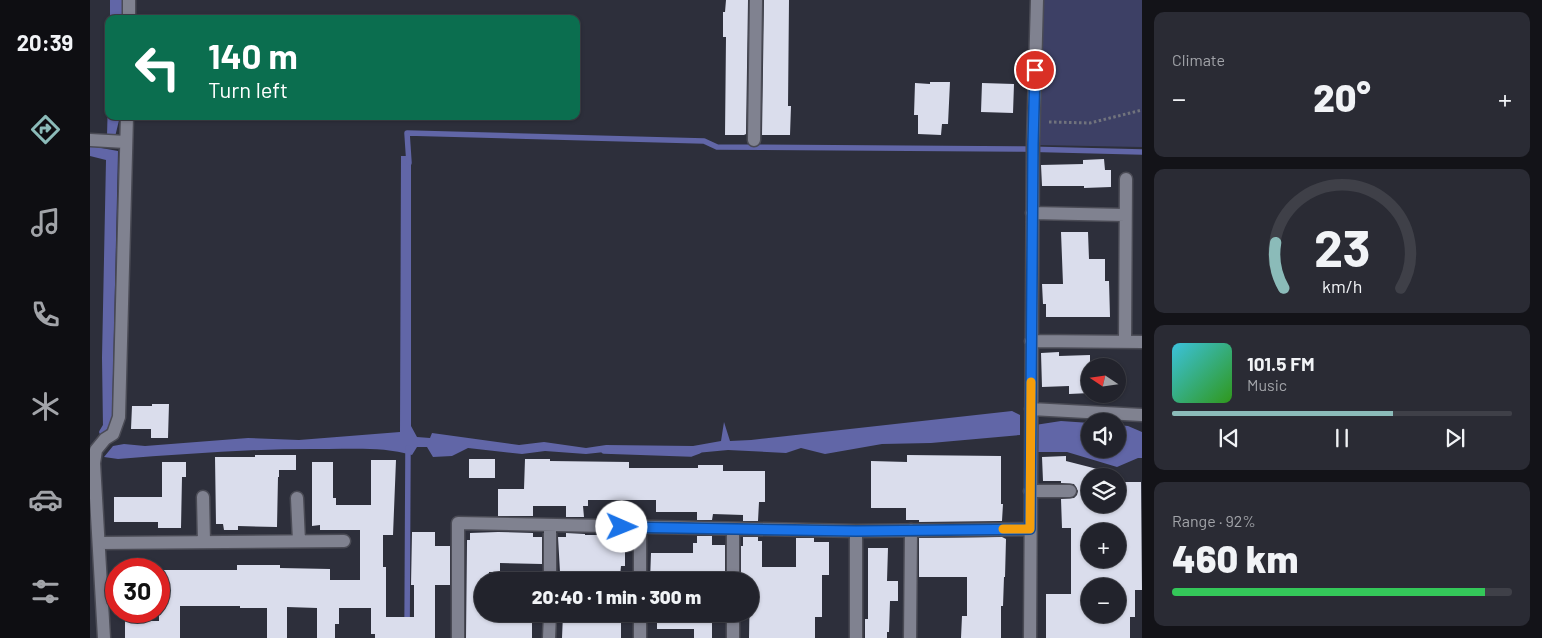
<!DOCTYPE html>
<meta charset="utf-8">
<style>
body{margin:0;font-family:Barlow,sans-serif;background:#2a2b34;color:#f1f3f6;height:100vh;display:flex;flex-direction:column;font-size:19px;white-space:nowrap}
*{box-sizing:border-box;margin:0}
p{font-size:16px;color:#a2a4a9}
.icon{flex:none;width:28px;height:28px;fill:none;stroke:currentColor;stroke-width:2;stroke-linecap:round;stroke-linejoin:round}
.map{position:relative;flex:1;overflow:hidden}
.sheet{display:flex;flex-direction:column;gap:12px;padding:12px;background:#131318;width:400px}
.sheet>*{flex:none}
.top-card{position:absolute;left:15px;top:15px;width:475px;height:105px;border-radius:10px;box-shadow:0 1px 4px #0004,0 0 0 1px #3f4048;background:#0b6e4f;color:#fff;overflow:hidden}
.needle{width:32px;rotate:283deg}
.fabs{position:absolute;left:991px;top:358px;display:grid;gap:10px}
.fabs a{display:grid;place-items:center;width:45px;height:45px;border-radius:50%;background:#22232c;box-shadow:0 1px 4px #0004,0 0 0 1px #3f4048;font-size:25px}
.speed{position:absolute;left:15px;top:558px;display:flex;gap:10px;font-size:25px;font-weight:700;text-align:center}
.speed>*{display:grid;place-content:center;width:65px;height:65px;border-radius:50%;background:#22232c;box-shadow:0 1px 4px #0004,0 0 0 1px #3f4048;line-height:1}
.speed .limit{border:8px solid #d22;background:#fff;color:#111}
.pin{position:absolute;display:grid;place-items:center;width:42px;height:42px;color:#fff;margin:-21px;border:2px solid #fff;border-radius:50%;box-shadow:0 1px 5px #0007}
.me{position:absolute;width:55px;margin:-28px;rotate:91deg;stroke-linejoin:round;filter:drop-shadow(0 0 4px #0008)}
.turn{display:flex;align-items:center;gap:18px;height:105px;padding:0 20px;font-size:22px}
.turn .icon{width:65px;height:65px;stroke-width:2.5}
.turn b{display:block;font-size:35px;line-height:42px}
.big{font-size:38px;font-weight:800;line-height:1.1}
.sheet .card{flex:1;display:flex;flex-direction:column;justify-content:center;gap:8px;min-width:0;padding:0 18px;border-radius:10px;background:#2a2b34}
.sheet .dial{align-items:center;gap:0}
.dial svg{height:130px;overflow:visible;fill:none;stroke:#3f4048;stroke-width:7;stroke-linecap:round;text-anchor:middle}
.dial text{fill:#f1f3f6;stroke:none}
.song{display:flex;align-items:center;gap:15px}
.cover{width:60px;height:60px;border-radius:8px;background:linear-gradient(135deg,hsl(190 70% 55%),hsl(110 70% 35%))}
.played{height:5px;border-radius:2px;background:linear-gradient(90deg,#8bbbb9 65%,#3f4048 65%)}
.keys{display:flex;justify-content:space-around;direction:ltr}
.heat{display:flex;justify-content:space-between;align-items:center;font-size:28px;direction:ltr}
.charge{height:8px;border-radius:4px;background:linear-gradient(90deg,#34c759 92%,#3f4048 0)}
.trip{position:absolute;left:384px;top:572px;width:285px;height:50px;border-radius:25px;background:#22232c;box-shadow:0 1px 4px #0004,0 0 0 1px #3f4048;font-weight:800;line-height:50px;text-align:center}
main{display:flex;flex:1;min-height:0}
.dock{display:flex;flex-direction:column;width:90px;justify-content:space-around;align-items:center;background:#0e0e12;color:#a2a4a9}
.dock .icon{width:35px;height:35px}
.dock .selected{color:#8bbbb9}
.dock b{font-size:22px;color:#f1f3f6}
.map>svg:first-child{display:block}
.green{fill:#3d4065}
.water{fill:#6166a7}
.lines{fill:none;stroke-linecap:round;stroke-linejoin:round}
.stream{stroke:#6166a7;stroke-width:5.5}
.building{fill:#daddec;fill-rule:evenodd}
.minor-casing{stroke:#4a4b55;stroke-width:15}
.path{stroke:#71737d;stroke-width:3;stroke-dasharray:2.5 2.5;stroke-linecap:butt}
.minor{stroke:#808290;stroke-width:12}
.route-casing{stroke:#114b97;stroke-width:12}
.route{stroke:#1a73e8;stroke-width:9}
.slow{stroke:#f59e0b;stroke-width:9}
</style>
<main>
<nav class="dock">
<b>20:39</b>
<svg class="icon selected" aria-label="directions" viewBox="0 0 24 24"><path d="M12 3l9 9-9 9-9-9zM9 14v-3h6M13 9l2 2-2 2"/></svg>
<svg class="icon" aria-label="music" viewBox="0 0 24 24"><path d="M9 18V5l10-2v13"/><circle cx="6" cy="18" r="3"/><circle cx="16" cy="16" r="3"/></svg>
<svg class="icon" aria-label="phone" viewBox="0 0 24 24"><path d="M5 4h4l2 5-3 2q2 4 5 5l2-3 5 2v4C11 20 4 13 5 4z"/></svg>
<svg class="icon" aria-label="climate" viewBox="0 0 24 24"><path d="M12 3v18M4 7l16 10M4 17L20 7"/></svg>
<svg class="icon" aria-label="car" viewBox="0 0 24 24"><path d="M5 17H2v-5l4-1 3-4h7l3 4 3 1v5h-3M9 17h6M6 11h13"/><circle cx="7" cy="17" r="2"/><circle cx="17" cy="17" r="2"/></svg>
<svg class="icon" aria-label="filters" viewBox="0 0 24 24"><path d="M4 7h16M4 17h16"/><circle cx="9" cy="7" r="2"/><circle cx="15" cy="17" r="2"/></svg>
</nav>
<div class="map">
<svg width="1052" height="638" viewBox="0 0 1052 638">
<rect width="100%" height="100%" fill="#2d2f3b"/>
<path class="green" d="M953 0H1052V147L949 145Z"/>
<path class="water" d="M20 0H32V19H20Z
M19 59V116H30L25 137 17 136Z
M0 146 28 151 22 419 13 428 12 358 16 160 0 156Z
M311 156H321V426L327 437 340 438 342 433 429 445 454 442 496 448 516 445 603 446 631 441 634 422 640 441 661 440 922 411 930 415V435L841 443 792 444 735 454 711 448 696 453 638 450 606 453 524 451 496 454 455 451 432 454 378 448 362 456 343 457 337 447H327L322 455C294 447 266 449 238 449 168 448 98 454 28 459L14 457 23 446 34 444 55 446 158 438 209 440 310 432Z
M971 421 1000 423V449H1028V425L1038 426 1052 432V458H1048L1027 467 977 452H946L945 425Z"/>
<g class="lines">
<path class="stream" d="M319 163 317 133 614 141 627 147 933 149 1052 152
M12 432 18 422V419
M514 451 601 454 609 451
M317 638 318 448"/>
</g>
<path class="building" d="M636 0H658L656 134 654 135H635L636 37H633V12H635Z
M674 0H699L698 106H701L700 135H672Z
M840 82H860L858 124H852L851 135 828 134V115H824L825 83 840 84Z
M892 83 924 84 923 113 891 112Z
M1014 159 1015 170H1021V187L994 188V186H952L951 165 993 164V160Z
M971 232H998L999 259H1015V281H1019L1020 317H956V304H953L952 284H973Z
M969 352V356L1000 355V393L979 394V386L952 387 951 353Z
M62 404H79L78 438H61V429H41L42 406H62Z
M165 455H206V470H189V477H188L187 527 148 526V530H134L133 524H126L125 457H165Z
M817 455 911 456V504H913L912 521 829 522V520H816V508H781V461L817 462Z
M976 456V461L1019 472 1018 476H1000V504H1028V482H1051L1052 590H1045V617H1040V638H956V594H981V528H972L971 499 984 498 987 495 988 491 984 484 971 483V481H953L952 457ZM1000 531H1028V559H1000ZM1000 586H1028V614H1000Z
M379 459H405V478H379Z
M435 459H460V461L539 462V468H608V465H633V471H675V502H669L668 521H653V515L623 514 622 520H607V512H566V500H498V506H493L494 517H476V506H443V516H408V489H434Z
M281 460H306L303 535H293V567H296V617H324V585H321L322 532H345V546H360V585H345V638H285V634H281V608H249V624H245V638H227V608L197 607V638H177V608H150V606H90V638H35V621H69V570H147V565H190V568L240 569V580H270V530H230V525L222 526V462H243V498H246V505H281Z
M72 462H96V477H92L91 528H68V522H24V497H72Z
M408 532 443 533V537H452V564L410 563V572H399V581H392V614H442V638H376L377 540H380V533Z
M476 533 495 534V535H535V566H531L530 576H507V572H470L468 537H476Z
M607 536H622V545H635V576H620V579H607V576H584V581H560L561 553H603V543H607Z
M653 537H668V541H672V567H706V538H724V542H739V575H732V617H725V638H659L660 580H652L653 576H651V546H653Z
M912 537 916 539 915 577H914L913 606H911V638H871L872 616H877V577H829V538Z
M778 548H798L797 581H808V601H800L799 632H797V638H775V619H778Z
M473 614H531V638H472Z
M567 614H622V638H604V629H567Z"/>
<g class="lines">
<g class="minor-casing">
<path id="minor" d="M39 19V0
M0 140 36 142
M664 140 666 0
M942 213 1035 215
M941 341 1052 342
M1035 342 1036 179
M941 409 1052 415
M940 491H980
M113 497 114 542
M207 498 209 541
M643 529V581
M9 543 254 541
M460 581V525
M550 581V527
M643 614V638
M14 638 4 463 6 450 15 439 23 434 29 417 37 116
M368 638V523L766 531 940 529
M459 638 460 614
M550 638V614
M766 638V531
M820 638 821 530
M940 638 943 144 947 0"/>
</g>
<path class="path" d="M959 122 1000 123 1052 110"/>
<use href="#minor" class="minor"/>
</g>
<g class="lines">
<g class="route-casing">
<path id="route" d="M532 527 766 531 940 529 943 144 945 70"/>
</g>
<use href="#route" class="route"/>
<path class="slow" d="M913 529H940L941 382"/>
</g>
</svg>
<div class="fabs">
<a><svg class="needle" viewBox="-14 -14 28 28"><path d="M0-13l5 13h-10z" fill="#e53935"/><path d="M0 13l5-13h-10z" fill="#a2a4a9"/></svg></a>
<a><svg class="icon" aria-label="sound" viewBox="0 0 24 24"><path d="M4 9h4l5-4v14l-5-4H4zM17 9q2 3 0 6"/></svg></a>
<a><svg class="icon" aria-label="layers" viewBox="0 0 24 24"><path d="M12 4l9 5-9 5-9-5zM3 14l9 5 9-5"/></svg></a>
<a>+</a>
<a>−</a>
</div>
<div class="speed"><div class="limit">30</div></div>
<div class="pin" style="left:945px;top:70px;background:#d93025"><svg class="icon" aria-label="arrive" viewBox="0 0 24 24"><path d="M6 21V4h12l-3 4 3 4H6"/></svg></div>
<svg class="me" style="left:532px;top:527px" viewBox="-20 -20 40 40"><circle r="19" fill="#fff"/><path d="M0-13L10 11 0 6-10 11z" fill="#1a73e8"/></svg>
<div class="trip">20:40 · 1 min · 300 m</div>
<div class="top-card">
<div class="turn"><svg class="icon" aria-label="left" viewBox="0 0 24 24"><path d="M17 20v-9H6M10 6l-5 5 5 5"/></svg><div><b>140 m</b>Turn left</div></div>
</div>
</div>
<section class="sheet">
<div class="card"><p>Climate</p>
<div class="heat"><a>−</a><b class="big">20°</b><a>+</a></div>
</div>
<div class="card dial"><svg viewBox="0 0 100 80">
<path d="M14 69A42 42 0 1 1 86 69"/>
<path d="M14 69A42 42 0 0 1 9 41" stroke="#8bbbb9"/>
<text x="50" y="56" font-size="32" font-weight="700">23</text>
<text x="50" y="72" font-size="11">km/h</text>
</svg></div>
<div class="card">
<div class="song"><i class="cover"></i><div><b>101.5 FM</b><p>Music</p></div></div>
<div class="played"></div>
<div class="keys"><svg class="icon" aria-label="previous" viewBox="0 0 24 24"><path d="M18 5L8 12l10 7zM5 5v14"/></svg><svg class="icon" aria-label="pause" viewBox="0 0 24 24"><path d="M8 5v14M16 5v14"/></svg><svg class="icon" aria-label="next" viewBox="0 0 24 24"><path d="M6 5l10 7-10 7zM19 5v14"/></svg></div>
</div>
<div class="card"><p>Range · 92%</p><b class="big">460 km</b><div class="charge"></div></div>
</section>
</main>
